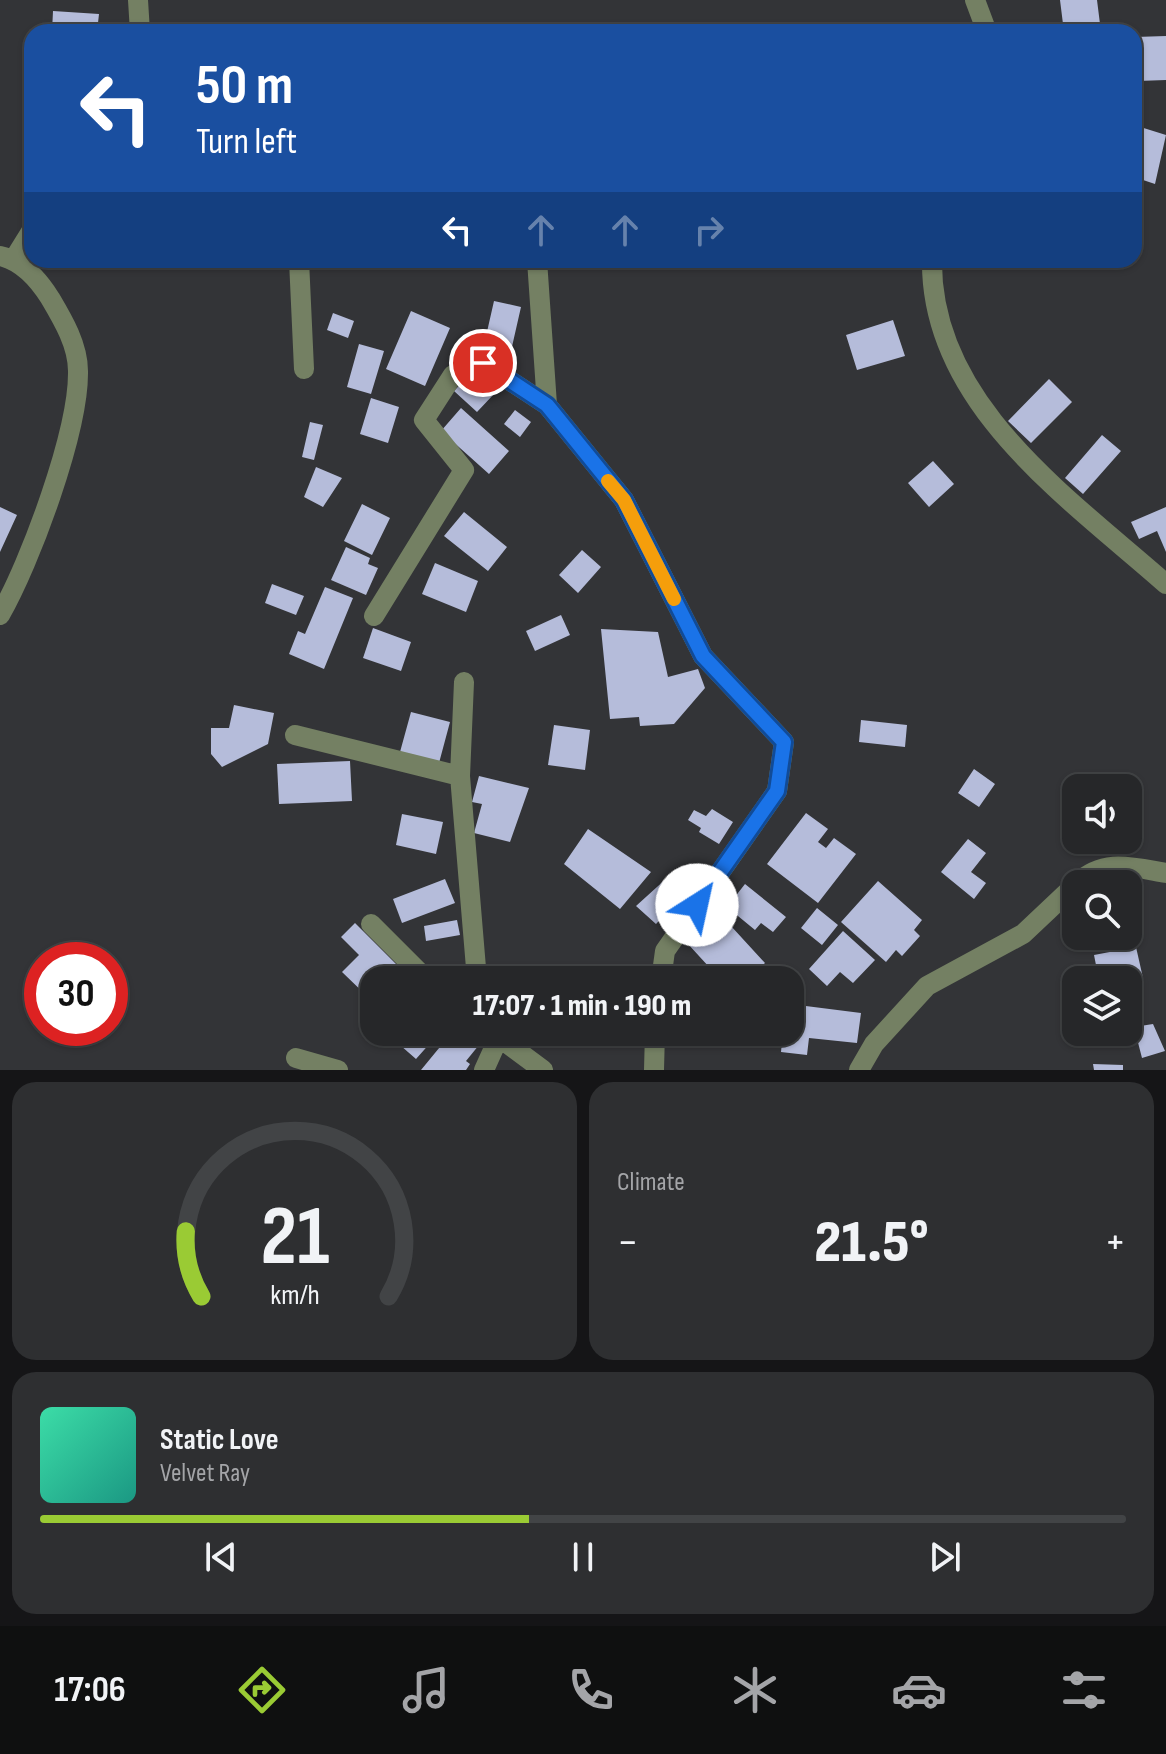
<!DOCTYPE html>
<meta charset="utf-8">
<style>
body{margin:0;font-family:"Sofia Sans Condensed",sans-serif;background:#2e2f31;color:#f1f3f6;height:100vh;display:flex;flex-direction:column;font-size:30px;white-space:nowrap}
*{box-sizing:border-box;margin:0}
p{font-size:26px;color:#a4a5a8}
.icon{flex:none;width:44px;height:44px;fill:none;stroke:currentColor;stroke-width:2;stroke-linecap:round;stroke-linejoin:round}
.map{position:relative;height:1070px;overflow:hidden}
.panel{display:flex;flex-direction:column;gap:12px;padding:12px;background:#151517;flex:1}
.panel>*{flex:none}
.banner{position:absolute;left:24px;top:24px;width:1118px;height:244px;border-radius:24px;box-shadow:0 2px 6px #0004,0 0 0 2px #424446;background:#1a4fa0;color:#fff;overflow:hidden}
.controls{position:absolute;left:1062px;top:774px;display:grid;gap:16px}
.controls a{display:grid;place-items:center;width:80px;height:80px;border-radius:16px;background:#262729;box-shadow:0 2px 6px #0004,0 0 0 2px #424446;font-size:40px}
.speed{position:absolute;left:24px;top:942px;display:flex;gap:16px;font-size:40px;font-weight:700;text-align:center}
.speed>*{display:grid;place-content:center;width:104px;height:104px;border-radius:50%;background:#262729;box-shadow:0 2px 6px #0004,0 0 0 2px #424446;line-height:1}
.speed .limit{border:12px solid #d22;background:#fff;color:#111}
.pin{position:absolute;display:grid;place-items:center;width:68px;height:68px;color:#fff;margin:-34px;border:4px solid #fff;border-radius:50%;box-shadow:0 2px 8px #0007}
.me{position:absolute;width:88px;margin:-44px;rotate:35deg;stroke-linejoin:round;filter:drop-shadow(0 0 6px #0008)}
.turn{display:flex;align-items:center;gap:28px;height:168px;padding:0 40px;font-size:36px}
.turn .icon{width:104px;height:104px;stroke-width:2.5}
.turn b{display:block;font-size:56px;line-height:68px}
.lanes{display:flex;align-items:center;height:76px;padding:0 40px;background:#0003;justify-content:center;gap:40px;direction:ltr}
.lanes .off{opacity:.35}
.big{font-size:60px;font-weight:800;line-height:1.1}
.panel .widget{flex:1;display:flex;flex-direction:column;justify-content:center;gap:12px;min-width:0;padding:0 28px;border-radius:24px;background:#2e2f31}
.panel .dial{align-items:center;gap:0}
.dial svg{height:208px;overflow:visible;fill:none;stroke:#424446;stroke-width:7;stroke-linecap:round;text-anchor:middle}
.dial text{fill:#f1f3f6;stroke:none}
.song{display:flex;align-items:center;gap:24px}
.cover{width:96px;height:96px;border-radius:12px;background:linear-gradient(135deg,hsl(160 70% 55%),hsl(170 70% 35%))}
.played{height:8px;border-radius:4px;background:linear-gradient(90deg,#9acb34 45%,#424446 45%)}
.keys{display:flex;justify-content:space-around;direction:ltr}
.heat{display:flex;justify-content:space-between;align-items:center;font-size:44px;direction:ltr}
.panel .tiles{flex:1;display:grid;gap:12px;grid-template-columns:1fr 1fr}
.widget:last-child{grid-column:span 2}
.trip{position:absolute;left:360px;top:966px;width:444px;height:80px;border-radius:24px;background:#262729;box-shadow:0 2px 6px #0004,0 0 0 2px #424446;font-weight:800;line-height:80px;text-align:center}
.tabs{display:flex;height:128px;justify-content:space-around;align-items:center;background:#0f1010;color:#a4a5a8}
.tabs .icon{width:56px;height:56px}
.tabs .selected{color:#9acb34}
.tabs b{font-size:36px;color:#f1f3f6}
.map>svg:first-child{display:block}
.building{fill:#b5bcda}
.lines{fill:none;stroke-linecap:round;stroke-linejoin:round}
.minor{stroke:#748063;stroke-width:20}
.route-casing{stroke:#114b97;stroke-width:20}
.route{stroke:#1a73e8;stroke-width:14}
.slow{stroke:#f59e0b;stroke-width:14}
</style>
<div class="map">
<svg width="1166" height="1070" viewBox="0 0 1166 1070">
<rect width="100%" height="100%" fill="#333437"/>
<path class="building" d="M1060 0H1097L1101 32H1064Z
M53 11 99 14 97 32H52Z
M1166 36V80L1138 81 1135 37Z
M1134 125 1166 135 1155 184 1134 177Z
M494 301 521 307 511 351 484 345Z
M411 311 450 328 425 386 386 369Z
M333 313 354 321 348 338 327 330Z
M893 320 905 356 857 370 846 335Z
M359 344 384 351 371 394 347 387Z
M471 373 494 394 477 412 454 391Z
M1049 379 1072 402 1031 443 1008 421Z
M371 398 399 407 388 443 360 434Z
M461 408 509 451 489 474 441 431Z
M515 410 531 422 520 437 504 424Z
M310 422 323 425 314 460 302 457Z
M1102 435 1121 451 1083 494 1065 478Z
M933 461 954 484 929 507 908 483Z
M316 467 342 478 323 507 304 497Z
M362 504 390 518 372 555 344 541Z
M0 507 17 515 0 552Z
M1166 507V552L1157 531 1139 539 1131 522Z
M464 512 507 547 488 571 444 536Z
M346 547 370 558 368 564 378 568 366 595 331 580Z
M582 550 601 567 578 593 559 575Z
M435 563 478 581 466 612 422 594Z
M272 584 304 596 296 615 265 603Z
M325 587 353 598 324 669 289 654 298 631 305 634Z
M561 615 570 635 535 651 526 631Z
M373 628 411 642 401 671 363 658Z
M601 629 658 632 668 677 698 669 705 688 674 724 640 726 639 717 610 719Z
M234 705 274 713 268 744 222 767 211 754V728H229Z
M411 712 450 722 439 763 400 752Z
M861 720 907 725 905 747 859 742Z
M554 725 590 730 585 770 548 765Z
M350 761 352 801 279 804 277 764Z
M974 769 995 784 979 807 958 793Z
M479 776 529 788 510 842 474 833 482 804 472 802Z
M712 809 733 822 719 844 699 832 701 828 688 820 694 810 706 816Z
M806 813 828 829 818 842 826 848 834 838 856 854 818 903 767 864Z
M402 814 443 822 436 854 396 845Z
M588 829 651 872 620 909 564 864Z
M968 839 986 853 971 872 986 883 974 899 941 872Z
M668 877 686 893 656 924 636 906Z
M445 879 455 903 402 923 393 899Z
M878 881 922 920 914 930 920 936 902 956 896 950 886 962 841 922Z
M745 884 786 917 773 932 761 923 755 930 727 907Z
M817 908 838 925 822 945 801 928Z
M720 914 765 963 747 980H721L688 944Z
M457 920 460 935 426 941 424 926Z
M355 923 401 969 389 980H374V995L370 999 342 972 359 955 341 937Z
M843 931 875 960 853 983 840 972 827 986 809 969Z
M1136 947 1143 978 1099 980 1094 955Z
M576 971 612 974 610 980H574Z
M790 1004 861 1013 857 1043 809 1038 807 1055 781 1052 783 1032H790Z
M1153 1024 1165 1051 1142 1058 1134 1027Z
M385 1032H440L416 1059Z
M461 1032 479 1045 466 1061 470 1064 466 1070H421L444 1042 449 1047Z
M1093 1064 1123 1065V1070H1094Z"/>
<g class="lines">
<path class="minor" d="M138 0 140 32
M975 0 987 32
M0 256C22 261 38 279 50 298 63 320 78 345 78 371 79 431 30 563 0 615
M14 259 32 230
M299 260 304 369
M537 260 547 405 624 500 703 656 784 742 777 791 665 951 661 980
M932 260C930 404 1069 498 1166 584
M374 616 464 470 424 420 453 375 483 363 547 405
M464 682 460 776 477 980
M295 735 460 776
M1076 884C1104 858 1131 867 1166 873
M371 924 427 980
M492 1032 543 1070
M296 1058 338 1070
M484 1070 498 1039
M654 1070 655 1032
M859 1070 874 1044 927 986 1023 934 1076 884"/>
</g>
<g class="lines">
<g class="route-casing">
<path id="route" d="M483 363 547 405 624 500 703 656 784 742 777 791 697 905"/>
</g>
<use href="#route" class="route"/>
<path class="slow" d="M608 481 624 500 674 599"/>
</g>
</svg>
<div class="controls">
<a><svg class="icon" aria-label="sound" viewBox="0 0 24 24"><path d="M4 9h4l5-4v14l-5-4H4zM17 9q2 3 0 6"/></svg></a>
<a><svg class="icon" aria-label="search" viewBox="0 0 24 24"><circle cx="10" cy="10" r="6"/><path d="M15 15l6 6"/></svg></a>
<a><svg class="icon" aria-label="layers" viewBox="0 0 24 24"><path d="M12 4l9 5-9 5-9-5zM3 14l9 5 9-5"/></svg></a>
</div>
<div class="speed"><div class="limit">30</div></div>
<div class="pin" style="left:483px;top:363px;background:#d93025"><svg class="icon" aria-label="arrive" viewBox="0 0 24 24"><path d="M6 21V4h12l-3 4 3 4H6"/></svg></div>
<svg class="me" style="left:697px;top:905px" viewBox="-20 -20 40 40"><circle r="19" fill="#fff"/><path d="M0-13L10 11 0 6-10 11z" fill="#1a73e8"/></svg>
<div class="trip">17:07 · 1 min · 190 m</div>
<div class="banner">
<div class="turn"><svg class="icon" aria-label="left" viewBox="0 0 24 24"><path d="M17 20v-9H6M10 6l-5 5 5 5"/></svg><div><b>50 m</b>Turn left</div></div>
<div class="lanes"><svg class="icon" aria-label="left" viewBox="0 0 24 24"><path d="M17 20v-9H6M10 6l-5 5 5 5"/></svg><svg class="icon off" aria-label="ahead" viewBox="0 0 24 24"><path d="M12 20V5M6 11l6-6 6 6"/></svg><svg class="icon off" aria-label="ahead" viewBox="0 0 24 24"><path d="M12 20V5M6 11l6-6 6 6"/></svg><svg class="icon off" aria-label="right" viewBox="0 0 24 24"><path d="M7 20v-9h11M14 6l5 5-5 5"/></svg></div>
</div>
</div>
<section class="panel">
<div class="tiles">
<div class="widget dial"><svg viewBox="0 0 100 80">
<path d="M14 69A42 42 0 1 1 86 69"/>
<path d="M14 69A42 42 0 0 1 8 44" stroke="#9acb34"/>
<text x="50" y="56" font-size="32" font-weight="700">21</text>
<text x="50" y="72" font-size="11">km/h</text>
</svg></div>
<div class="widget"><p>Climate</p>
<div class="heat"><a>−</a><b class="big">21.5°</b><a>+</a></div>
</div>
<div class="widget">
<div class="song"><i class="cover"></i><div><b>Static Love</b><p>Velvet Ray</p></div></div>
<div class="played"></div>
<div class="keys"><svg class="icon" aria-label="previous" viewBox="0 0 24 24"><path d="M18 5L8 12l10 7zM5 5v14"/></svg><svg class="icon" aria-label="pause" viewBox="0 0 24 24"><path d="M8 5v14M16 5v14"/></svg><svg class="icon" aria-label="next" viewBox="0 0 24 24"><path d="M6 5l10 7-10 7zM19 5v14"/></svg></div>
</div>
</div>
</section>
<nav class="tabs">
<b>17:06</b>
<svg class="icon selected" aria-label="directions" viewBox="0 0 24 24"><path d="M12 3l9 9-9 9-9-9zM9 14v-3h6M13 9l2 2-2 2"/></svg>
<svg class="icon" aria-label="music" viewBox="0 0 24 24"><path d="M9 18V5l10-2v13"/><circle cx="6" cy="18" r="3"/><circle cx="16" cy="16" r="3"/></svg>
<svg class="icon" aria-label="phone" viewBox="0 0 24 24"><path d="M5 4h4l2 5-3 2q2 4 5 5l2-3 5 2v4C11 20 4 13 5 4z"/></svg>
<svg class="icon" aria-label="climate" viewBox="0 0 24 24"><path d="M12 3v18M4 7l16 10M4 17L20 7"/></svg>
<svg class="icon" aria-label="car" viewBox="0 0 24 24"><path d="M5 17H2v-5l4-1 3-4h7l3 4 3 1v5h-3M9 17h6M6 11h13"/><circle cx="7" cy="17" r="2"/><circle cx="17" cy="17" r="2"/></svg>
<svg class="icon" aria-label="filters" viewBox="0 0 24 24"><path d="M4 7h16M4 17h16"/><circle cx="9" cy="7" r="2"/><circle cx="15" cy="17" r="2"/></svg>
</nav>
